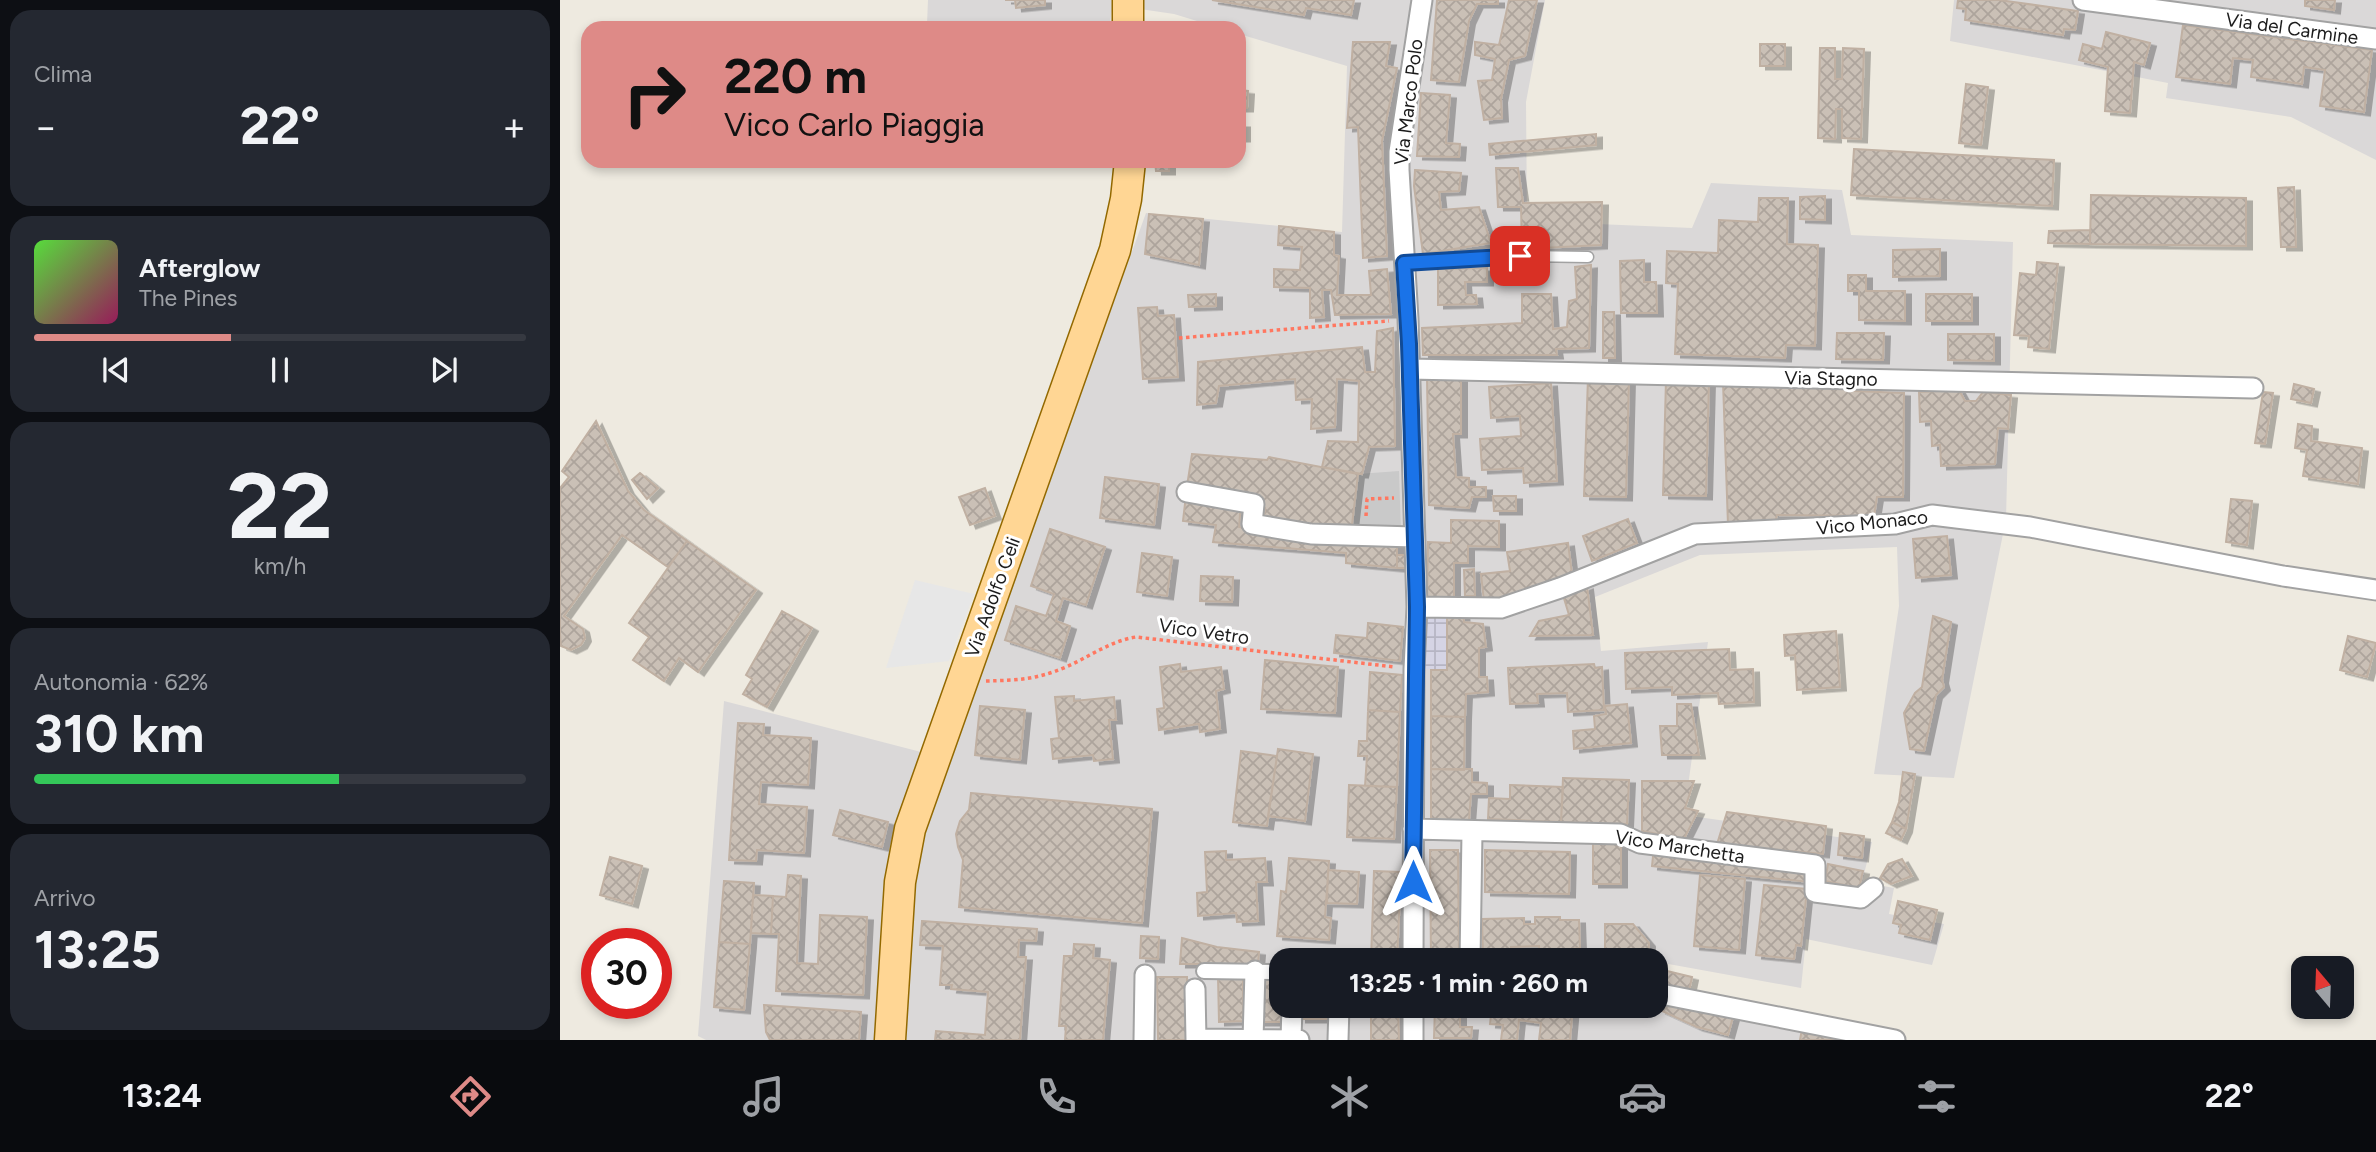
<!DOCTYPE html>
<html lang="it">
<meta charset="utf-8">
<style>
body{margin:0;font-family:Figtree,sans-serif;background:#242831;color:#f1f3f6;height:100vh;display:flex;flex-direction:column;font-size:26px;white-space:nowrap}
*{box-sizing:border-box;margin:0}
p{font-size:23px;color:#9ea1a6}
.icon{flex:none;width:38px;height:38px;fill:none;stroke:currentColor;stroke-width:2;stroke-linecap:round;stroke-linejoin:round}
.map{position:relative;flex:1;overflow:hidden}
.sheet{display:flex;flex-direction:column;gap:10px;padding:10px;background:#0d0f14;width:560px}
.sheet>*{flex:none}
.banner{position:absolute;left:21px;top:21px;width:665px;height:147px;border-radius:21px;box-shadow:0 4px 10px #0003;background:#de8a87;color:#111;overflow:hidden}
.needle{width:46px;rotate:341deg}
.tools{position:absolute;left:1731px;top:956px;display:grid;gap:14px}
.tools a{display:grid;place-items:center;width:63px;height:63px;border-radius:14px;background:#171b24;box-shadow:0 4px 10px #0003;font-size:35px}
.speed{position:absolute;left:21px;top:928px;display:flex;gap:14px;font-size:35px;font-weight:700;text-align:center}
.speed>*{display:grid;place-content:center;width:91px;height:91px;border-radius:50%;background:#171b24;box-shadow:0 4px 10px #0003;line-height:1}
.speed .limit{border:10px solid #d22;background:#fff;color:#111}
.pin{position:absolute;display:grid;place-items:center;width:60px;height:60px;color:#fff;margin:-30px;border-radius:14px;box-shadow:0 4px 10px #0006}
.me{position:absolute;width:77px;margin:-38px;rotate:0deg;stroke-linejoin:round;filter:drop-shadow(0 0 5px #0008)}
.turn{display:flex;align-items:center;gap:24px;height:147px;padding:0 28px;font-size:32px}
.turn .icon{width:91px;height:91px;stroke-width:2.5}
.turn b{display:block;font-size:49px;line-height:60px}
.big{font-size:52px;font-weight:700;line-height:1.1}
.sheet .card{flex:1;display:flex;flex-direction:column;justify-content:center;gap:10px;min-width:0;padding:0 24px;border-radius:21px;background:#242831}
.sheet .dial{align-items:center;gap:0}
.dial b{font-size:91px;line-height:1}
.song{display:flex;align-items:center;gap:21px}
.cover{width:84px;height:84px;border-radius:10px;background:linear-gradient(135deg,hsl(110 70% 55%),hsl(330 70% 35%))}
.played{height:7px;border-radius:4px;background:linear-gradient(90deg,#de8a87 40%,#363941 40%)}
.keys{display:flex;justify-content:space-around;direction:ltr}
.heat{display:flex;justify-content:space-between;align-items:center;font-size:38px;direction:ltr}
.charge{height:10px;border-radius:5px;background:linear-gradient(90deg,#34c759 62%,#363941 0)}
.trip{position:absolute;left:709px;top:948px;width:399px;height:70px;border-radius:21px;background:#171b24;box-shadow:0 4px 10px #0003;font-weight:700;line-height:70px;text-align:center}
.dock{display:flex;height:112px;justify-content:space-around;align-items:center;background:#090b0e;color:#9ea1a6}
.dock .icon{width:49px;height:49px}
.dock .on{color:#de8a87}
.dock b{font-size:32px;color:#f1f3f6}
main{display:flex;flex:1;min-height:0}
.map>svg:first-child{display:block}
.residential{fill:#dad8d8;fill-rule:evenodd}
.religious{fill:#c9c9c9}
.parking{fill:#e7e7e7}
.plaza{fill:url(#plaza-grid)}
.building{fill:url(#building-cross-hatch);stroke:#c0b0a2;stroke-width:2;filter:url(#shadow)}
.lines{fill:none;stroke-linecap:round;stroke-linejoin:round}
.service-casing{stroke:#a2a2a2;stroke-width:13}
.pedestrian-casing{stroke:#a2a2a2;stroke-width:18}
.minor-casing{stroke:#a2a2a2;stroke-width:23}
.primary-casing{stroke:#936900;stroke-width:33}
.path{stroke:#ff7760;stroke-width:3.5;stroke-dasharray:3.5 3.5;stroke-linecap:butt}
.service{stroke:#fff;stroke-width:10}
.pedestrian{stroke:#fff;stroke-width:14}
.minor{stroke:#fff;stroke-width:19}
.primary{stroke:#ffd694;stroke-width:30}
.route-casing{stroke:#114b97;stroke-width:18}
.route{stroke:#1a73e8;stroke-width:12}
.labels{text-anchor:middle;stroke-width:6;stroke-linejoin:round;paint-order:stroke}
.street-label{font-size:19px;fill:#1b1b1b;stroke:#fff}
</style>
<main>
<section class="sheet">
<div class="card"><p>Clima</p>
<div class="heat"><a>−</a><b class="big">22°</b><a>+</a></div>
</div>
<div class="card">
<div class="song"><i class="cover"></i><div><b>Afterglow</b><p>The Pines</p></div></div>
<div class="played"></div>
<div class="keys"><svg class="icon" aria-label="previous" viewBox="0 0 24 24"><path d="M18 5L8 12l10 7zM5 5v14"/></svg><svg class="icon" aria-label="pause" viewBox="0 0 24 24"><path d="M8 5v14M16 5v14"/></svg><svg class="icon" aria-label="next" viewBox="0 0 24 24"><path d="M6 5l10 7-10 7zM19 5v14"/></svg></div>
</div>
<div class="card dial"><b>22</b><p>km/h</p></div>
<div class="card"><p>Autonomia · 62%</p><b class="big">310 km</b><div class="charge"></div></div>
<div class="card"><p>Arrivo</p><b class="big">13:25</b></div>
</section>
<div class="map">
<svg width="1816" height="1040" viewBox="0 0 1816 1040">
<defs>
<pattern id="plaza-grid" width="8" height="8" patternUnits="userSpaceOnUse" patternTransform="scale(1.75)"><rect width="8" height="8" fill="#d5d4e4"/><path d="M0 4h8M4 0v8" fill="none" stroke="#b6b5c3"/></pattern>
<pattern id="building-cross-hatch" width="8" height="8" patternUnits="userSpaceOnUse" patternTransform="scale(1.75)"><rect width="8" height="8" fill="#cac0b6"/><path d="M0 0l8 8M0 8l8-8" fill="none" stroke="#ada49c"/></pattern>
<filter id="shadow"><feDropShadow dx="6" dy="3.5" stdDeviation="0" flood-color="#0004"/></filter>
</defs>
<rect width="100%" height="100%" fill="#eeeae0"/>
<path class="residential" d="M368 0H985L966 102 967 221 1132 228 1151 183 1282 190 1291 235 1453 242 1446 519 1394 778 1314 774 1339 606 1337 547 1140 555 1035 597 1041 651 1148 642 1124 815 1312 842 1302 882 1334 888 1329 914 1384 924 1372 965 1246 939 1241 988 1103 963 1098 1001 1301 1040H146L138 1036 164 701 388 759 586 213 782 232 787 66 679 34V28H660L614 14 553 5 549 28H409L367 24ZM721 961H1096V1006H721Z
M1394 0H1816V160L1731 117 1606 98 1608 83 1390 41Z"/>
<path class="religious" d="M839 471 841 533H791L798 474Z"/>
<path class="parking" d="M355 580 414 594 389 661 326 668Z"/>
<path class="plaza" d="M857 607H887V670L854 669Z"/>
<path class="building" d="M445 0H485V5L456 8 455 0Z
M652 0H794L791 15 746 8 744 15Z
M877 0H938V4H917L909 21 899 82 871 80Z
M949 0H977L965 56 949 60 941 99 942 118 924 120 918 81 932 80 935 59 915 55V42L939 45Z
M1398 0H1439L1518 11 1515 30 1504 29 1503 35 1405 20 1406 9 1397 8Z
M1745 0H1775L1774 10 1745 6Z
M1623 25 1812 50 1804 112 1760 106 1765 70 1744 67 1742 84 1691 77 1693 60 1673 58 1670 84 1616 77Z
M1546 32 1590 43 1584 65 1574 62 1570 113 1545 111 1548 67 1519 60 1523 44 1542 49Z
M793 42H830L826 66 837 68 822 141 827 256 803 258 798 127 787 128Z
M1200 44H1225V66H1200Z
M1260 48H1275V79H1282L1283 48 1304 49 1301 139 1282 138V109H1276L1275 139 1258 138Z
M1406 84 1428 87 1421 145 1399 143Z
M679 90 688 91 687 108H679Z
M861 93 890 95 886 143 900 144 899 157 857 156Z
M679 124H684V138H679Z
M1036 134V145L930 155 929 144Z
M1294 149 1494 160 1492 206 1291 195Z
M595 161H609V171H596Z
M936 168H958L963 203 1042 202 1041 245 962 249 961 207H938Z
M855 170 901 173 899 191 879 192 881 210 919 207 931 243 863 254 854 186Z
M1734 187 1736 247H1721L1718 188Z
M1531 195 1686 198V246L1530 244Z
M1265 196V220L1240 219V197Z
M1199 198H1228L1227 244 1258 245 1255 346 1226 345 1225 358 1115 354 1118 284 1106 283 1107 251 1158 253 1159 220 1198 222Z
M589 214 643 219 639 265 585 254Z
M719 226 774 232V255L779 256 777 295H811L809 271 827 269 831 314 775 315 771 290H762L764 317 750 318V288L714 287V269L740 270 742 247 718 245Z
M1530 230V244L1488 243 1489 231Z
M1380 249V276L1333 277V250Z
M1084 260V282H1096L1097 313H1061L1060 261Z
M1477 262 1498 264 1489 349 1468 347 1469 336 1454 335 1460 273 1476 275Z
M1031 265 1029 348 996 349 997 355H863L862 328 962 323V294H991L993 329 1007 327 1009 301 1017 299 1015 267Z
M927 268V282H905L906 295H916L917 304 878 305V269Z
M1288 275H1306V291H1345V321L1299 320V291H1288Z
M656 294V306L629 307 628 295Z
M1366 294H1412V321H1366Z
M597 307 598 316 614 315 618 377 583 379 578 308Z
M1043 312H1054L1055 358H1043Z
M833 328 835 446 809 447 802 474 762 467 768 441 798 442 799 381 777 379 775 427 751 429 752 399 736 400 735 379 659 386 656 403 637 405 638 362 802 347 805 372H815L817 331Z
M1277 333H1324L1323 360 1276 359Z
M1388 334H1434V361L1388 360Z
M867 377 901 379V434H893L896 477 909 478V487H926V497H912L909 508 869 505Z
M1028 377 1069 378 1066 497 1024 496Z
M1106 379 1149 380 1146 496 1103 495Z
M1163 382H1295L1294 391 1344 393 1343 497H1317L1314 516 1217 515 1215 523 1168 525Z
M991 383 997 481 964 483 963 468 922 470 920 439 961 436 960 416 931 418 929 387Z
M1734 384 1754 389 1751 403 1731 399Z
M1399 390 1405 401H1416L1423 392 1451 395 1448 429 1438 428 1435 464 1381 466 1380 445 1372 446 1371 421 1360 422 1359 392Z
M1703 392 1713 393 1705 444 1695 443Z
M36 421 68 491 84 510 127 541 108 567 62 535 4 616 23 629 25 638 21 645 11 650 1 646 0 634V488L9 477 2 471Z
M1738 424 1752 426 1751 441 1802 448 1798 484 1743 476 1747 450 1735 448Z
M632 454 707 460 709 457 798 474 791 533 704 517 705 508 698 504 627 486Z
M80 473 98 488 87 499 72 480Z
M545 477 599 484 594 525 540 518Z
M425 488 435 516 410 525 399 497Z
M626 495 681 503 679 527 761 540H837V568L786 563V553L653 542 656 525 623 521Z
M933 496H956V511H934Z
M1671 499 1692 501 1687 545 1666 542Z
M1068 519 1077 543 1032 561 1023 536Z
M891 520 939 521V547L908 546V563H894V599L867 598 868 542 891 543Z
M490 529 545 547 526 605 503 598 496 621 510 626 500 658 445 640 456 606 486 616 494 594 471 586Z
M1387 536 1391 575 1356 578 1353 539Z
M127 541 196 590 138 672 119 658 104 681 73 660 89 637 69 623Z
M1008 543 1012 574 968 597 924 602 921 574 950 571 947 552Z
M582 553 612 557 607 596 577 592Z
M837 555H846V568H837Z
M914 569 915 596H905L904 570Z
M641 576 673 577 672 602 640 601Z
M1027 586 1033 635 970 636 979 621 1009 615 1003 595Z
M222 611 252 628 207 707 183 694 192 679 186 675Z
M903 612 904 622 923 624 926 647 919 648V677H927L928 692 906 694 905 717 871 716V670H887V613Z
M1373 616 1391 622 1382 680 1384 687 1376 695 1364 751 1350 749 1344 713 1355 693 1362 687Z
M808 623 843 627 840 661 774 653 776 635 807 638Z
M1276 631 1280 687 1237 690 1235 655 1225 656 1224 635Z
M1788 636 1816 643 1807 677 1780 670Z
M1169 649 1170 670 1193 669 1194 702 1159 704 1158 693 1112 695V687L1066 689 1065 653Z
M705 660 778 667 775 713 701 709Z
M620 664 621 672 661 667 664 689 656 691 660 729 640 732 639 724 599 730 597 709 604 708 600 667Z
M1034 664 1035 668 1042 667 1044 710 1008 712 1007 693 977 694 978 703 950 704 948 668Z
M810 672 842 675 840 712 808 710Z
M514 696V701L554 697 556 720H549L553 759 534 761 533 755 493 759 491 739 499 738 495 697Z
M1067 704 1071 743 1014 749 1013 731 1035 729 1034 716 1046 714 1045 706Z
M1117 704H1131L1139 755H1102L1100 726H1117Z
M420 706 465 710 460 760 415 755Z
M808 710 840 712 837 787 805 786 807 756H798L799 741H807Z
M871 716 905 717 904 770 871 769Z
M178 723 204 724 203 735 251 738 248 785 201 782 199 804 247 807 244 853 197 850 196 861 169 860Z
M718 749 753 754 745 821 708 816Z
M681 751 717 756 707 826 673 822Z
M871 769H912V782L927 783V794H911L909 820 871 826Z
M1343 772 1355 774 1346 829 1332 822 1339 802Z
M1003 778 1069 780 1067 824 1001 822Z
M1082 781H1134L1125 808 1138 811 1124 839 1082 831Z
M789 785 837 787 834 839 787 837Z
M950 785 1003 787 1001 822 928 819 929 798 950 799Z
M411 793 592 809 582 923 399 907 403 860 398 847 396 834 400 821 409 810Z
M280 810 328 822 322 847 273 835Z
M1167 812 1266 826 1263 854 1157 844Z
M1332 822 1346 829 1341 840 1326 833Z
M1280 833 1304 836 1302 858 1278 855Z
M1033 838 1061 840V884H1033Z
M1094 847 1251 866 1250 882 1092 866Z
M870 850H898L899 961H871Z
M925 850 1010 852 1009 894 925 892Z
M666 851V860L705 858 707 882H696L698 921 677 922 676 913 638 916 637 893 647 892 645 852Z
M50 857 82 866 72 904 40 895Z
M729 858 769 861 765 917 771 918 769 940 717 936 721 891 726 892Z
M1342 859 1352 876 1331 884 1320 878 1328 864Z
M1268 864 1303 871 1299 888 1265 881Z
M768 870 799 872 797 904 767 903Z
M814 871 841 872 837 961H811Z
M228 875 241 876 237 963 258 964 260 915 307 917 303 995 216 991 219 934H211L213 896 226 897Z
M1140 875 1185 879 1179 950 1134 946Z
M164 881 194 883 190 944 159 942Z
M1204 885 1247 889 1241 946 1236 945 1234 959 1196 955Z
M193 895 213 896 211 934 191 933Z
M1338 901 1377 910 1370 940 1339 933 1341 925 1333 923Z
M975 917H1000V920H1019L1020 948 1011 949V956L979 957V946L951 947V956H923L922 919 964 918V924H975Z
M362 921 477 929 476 941 459 940 458 957H466L460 1040H375L376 1031 425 1035 428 992 391 989 392 985H380L383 946 360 945Z
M1045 924H1073L1089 943 1088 961H1045Z
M581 936 599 937 598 959 580 958Z
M622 938 657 947 699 952 698 964H620Z
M159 942 190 944 184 1010 154 1007Z
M514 944 534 945 533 958 550 960 543 1040H505L506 1026H499L504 956H513Z
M1107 971 1132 977 1129 991 1104 986Z
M658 976H683V1021L659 1022Z
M699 976H721V1006H725V1022H699Z
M597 977H627L628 1040H598Z
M1105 999 1173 1017 1168 1035 1137 1027 1100 1010Z
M204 1005 301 1012 299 1040H210L206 1032Z
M740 1006H767V1019H740Z
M811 1006H838L839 1040H811Z
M875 1006H900V1027H912L911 1038H874Z
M932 1006H1013L1010 1040H979L981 1023 959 1020 957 1040H941L943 1025 930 1024Z
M1242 1029 1285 1040H1240Z"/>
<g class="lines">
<g class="service-casing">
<path id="service" d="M844 263 960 256 1028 257"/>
</g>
<g class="pedestrian-casing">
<path id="pedestrian" d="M644 971 721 972"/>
</g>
<g class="minor-casing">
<path id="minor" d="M1523 0 1816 39
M850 369 1693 388
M627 492 694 504 692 524 751 534 854 537
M857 607 941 608 1000 588 1135 534 1335 524 1372 515 1470 527 1723 576 1816 590
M853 829 1060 834 1080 843 1255 865V892L1301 898 1313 888
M853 961 854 669 857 607 848 319 839 170V152L862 0
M910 961 912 832
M635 989 636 1040
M1096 993 1335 1040
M853 1006V1040
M636 1039 739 1040
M584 1040 585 975
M693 1040 695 971
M731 1040 732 1006
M778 1040 779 1006"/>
</g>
<g class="primary-casing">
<path id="primary" d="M568 0V28
M330 1040 340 882 350 829 555 250 566 199 570 161"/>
</g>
<path class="path" d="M619 338 829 321
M806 516 807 499 834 498
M426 681C458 680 475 680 506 667 529 657 550 641 576 637L835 667"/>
<use href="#service" class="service"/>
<use href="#pedestrian" class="pedestrian"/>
<use href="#minor" class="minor"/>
<use href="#primary" class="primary"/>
</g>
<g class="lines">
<g class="route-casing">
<path id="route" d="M853 882 857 607 849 344 844 263 960 256"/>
</g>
<use href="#route" class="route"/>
</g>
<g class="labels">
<g class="street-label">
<text transform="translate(1732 28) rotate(8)" y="7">Via del Carmine</text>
<text transform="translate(848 102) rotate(-83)" y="7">Via Marco Polo</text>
<text transform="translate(1271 378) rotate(1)" y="7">Via Stagno</text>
<text transform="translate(1312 522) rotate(-6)" y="7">Vico Monaco</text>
<text transform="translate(432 597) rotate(-70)" y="7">Via Adolfo Celi</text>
<text transform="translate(644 631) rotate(8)" y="7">Vico Vetro</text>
<text transform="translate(1120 846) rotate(9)" y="7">Vico Marchetta</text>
</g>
</g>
</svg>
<div class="tools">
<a><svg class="needle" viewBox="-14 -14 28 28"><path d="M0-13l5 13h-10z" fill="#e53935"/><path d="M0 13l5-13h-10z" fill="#9ea1a6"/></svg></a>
</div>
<div class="speed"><div class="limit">30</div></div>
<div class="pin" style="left:960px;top:256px;background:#d93025"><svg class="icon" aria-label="arrive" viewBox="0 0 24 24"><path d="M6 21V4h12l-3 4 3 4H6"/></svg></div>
<svg class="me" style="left:853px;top:882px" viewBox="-20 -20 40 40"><path d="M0-17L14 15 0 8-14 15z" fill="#1a73e8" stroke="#fff" stroke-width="4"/></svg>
<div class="trip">13:25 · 1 min · 260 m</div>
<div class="banner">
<div class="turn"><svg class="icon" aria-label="right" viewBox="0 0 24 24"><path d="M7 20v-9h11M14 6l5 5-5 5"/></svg><div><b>220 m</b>Vico Carlo Piaggia</div></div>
</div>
</div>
</main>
<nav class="dock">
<b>13:24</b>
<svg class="icon on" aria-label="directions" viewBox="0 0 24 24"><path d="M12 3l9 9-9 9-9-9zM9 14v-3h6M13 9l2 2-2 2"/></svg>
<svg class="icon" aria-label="music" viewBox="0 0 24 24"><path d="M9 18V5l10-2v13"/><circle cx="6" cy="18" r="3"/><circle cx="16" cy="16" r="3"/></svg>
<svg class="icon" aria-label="phone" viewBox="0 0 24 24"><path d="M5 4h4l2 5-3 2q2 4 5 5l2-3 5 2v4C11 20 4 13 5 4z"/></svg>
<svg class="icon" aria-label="climate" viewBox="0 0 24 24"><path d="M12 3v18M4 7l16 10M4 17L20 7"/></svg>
<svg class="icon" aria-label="car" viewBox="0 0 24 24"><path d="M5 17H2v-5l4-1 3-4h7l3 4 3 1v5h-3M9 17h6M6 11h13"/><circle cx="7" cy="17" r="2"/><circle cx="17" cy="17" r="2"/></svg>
<svg class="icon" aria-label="filters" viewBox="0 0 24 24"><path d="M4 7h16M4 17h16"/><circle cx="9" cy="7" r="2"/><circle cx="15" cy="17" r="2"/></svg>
<b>22°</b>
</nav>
